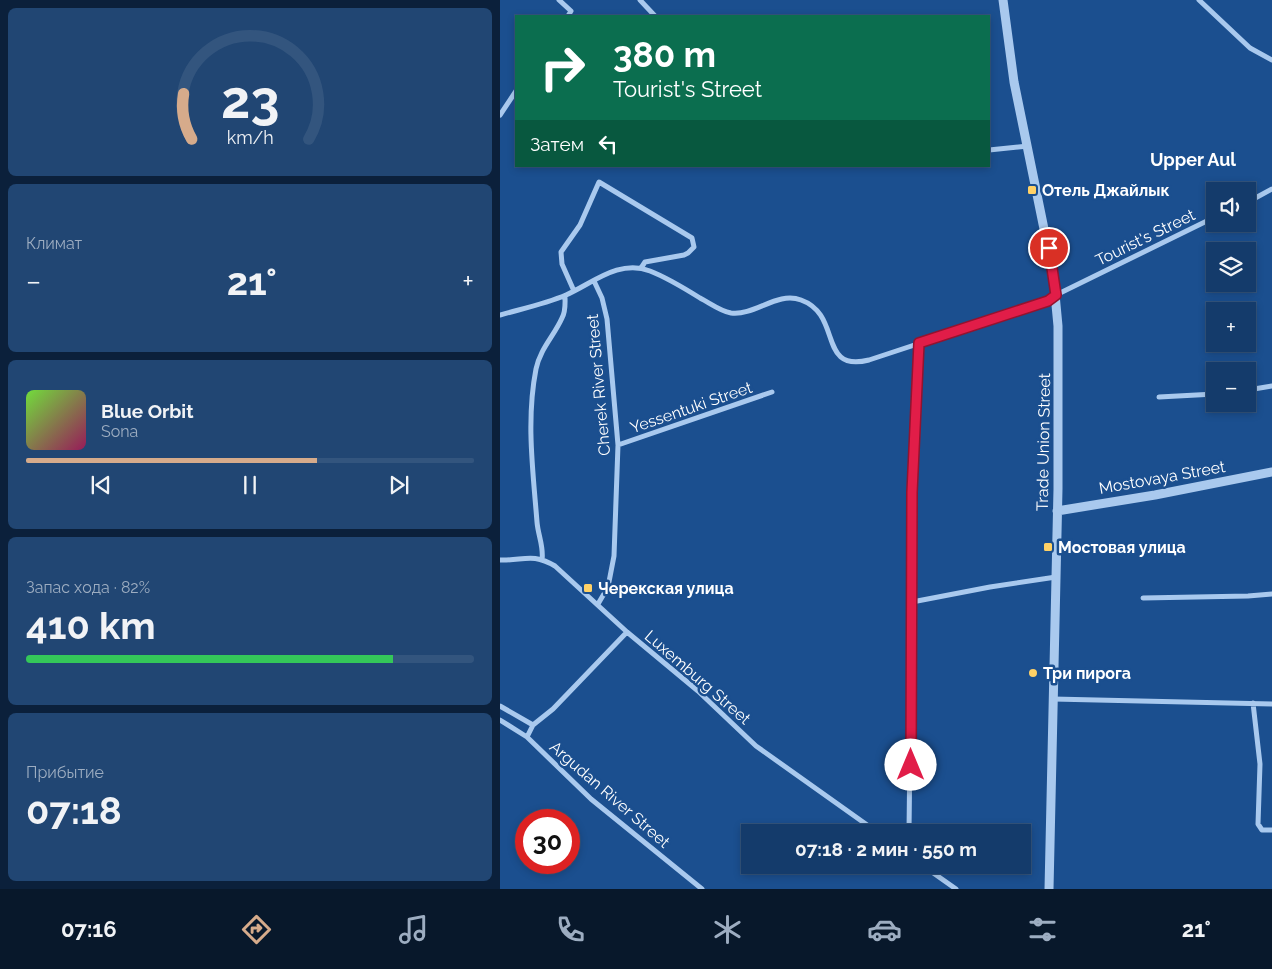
<!DOCTYPE html>
<html lang="ru">
<meta charset="utf-8">
<style>
body{margin:0;font-family:Raleway,sans-serif;background:#214673;color:#f1f3f6;height:100vh;display:flex;flex-direction:column;font-size:19px;white-space:nowrap}
*{box-sizing:border-box;margin:0}
p{font-size:16px;color:#9dadc1}
.icon{flex:none;width:28px;height:28px;fill:none;stroke:currentColor;stroke-width:2;stroke-linecap:round;stroke-linejoin:round}
.map{position:relative;flex:1;overflow:hidden}
.sheet{display:flex;flex-direction:column;gap:8px;padding:8px;background:#0b203b;width:500px}
.sheet>*{flex:none}
.banner{position:absolute;left:15px;top:15px;width:475px;height:152px;border-radius:0px;box-shadow:0 2px 8px #0003,0 0 0 1px #33557e;background:#0b6e4f;color:#fff;overflow:hidden}
.controls{position:absolute;left:706px;top:182px;display:grid;gap:10px}
.controls a{display:grid;place-items:center;width:50px;height:50px;border-radius:0px;background:#143b6b;box-shadow:0 2px 8px #0003,0 0 0 1px #33557e;font-size:25px}
.speed{position:absolute;left:15px;top:809px;display:flex;gap:10px;font-size:25px;font-weight:700;text-align:center}
.speed>*{display:grid;place-content:center;width:65px;height:65px;border-radius:50%;background:#143b6b;box-shadow:0 2px 8px #0003,0 0 0 1px #33557e;line-height:1}
.speed .limit{border:8px solid #d22;background:#fff;color:#111}
.pin{position:absolute;display:grid;place-items:center;width:42px;height:42px;color:#fff;margin:-21px;border:2px solid #fff;border-radius:50%;box-shadow:0 1px 5px #0007}
.me{position:absolute;width:55px;margin:-28px;rotate:0deg;stroke-linejoin:round;filter:drop-shadow(0 0 4px #0008)}
.turn{display:flex;align-items:center;gap:18px;height:105px;padding:0 15px;font-size:22px}
.turn .icon{width:65px;height:65px;stroke-width:2.5}
.turn b{display:block;font-size:35px;line-height:42px}
.then{display:flex;align-items:center;height:48px;padding:0 15px;background:#0003;gap:10px;font-size:19px}
.big{font-size:38px;font-weight:700;line-height:1.1}
.sheet .tile{flex:1;display:flex;flex-direction:column;justify-content:center;gap:8px;min-width:0;padding:0 18px;border-radius:8px;background:#214673}
.sheet .dial{align-items:center;gap:0}
.dial svg{height:130px;overflow:visible;fill:none;stroke:#33557e;stroke-width:7;stroke-linecap:round;text-anchor:middle}
.dial text{fill:#f1f3f6;stroke:none}
.song{display:flex;align-items:center;gap:15px}
.cover{width:60px;height:60px;border-radius:8px;background:linear-gradient(135deg,hsl(100 70% 55%),hsl(330 70% 35%))}
.played{height:5px;border-radius:2px;background:linear-gradient(90deg,#d6ab8b 65%,#33557e 65%)}
.keys{display:flex;justify-content:space-around;direction:ltr}
.heat{display:flex;justify-content:space-between;align-items:center;font-size:28px;direction:ltr}
.charge{height:8px;border-radius:4px;background:linear-gradient(90deg,#34c759 82%,#33557e 0)}
.trip{position:absolute;left:241px;top:824px;width:290px;height:50px;border-radius:0px;background:#143b6b;box-shadow:0 2px 8px #0003,0 0 0 1px #33557e;font-weight:700;line-height:50px;text-align:center}
.dock{display:flex;height:80px;justify-content:space-around;align-items:center;background:#08182b;color:#9dadc1}
.dock .icon{width:35px;height:35px}
.dock .active{color:#d6ab8b}
.dock b{font-size:22px;color:#f1f3f6}
main{display:flex;flex:1;min-height:0}
.map>svg:first-child{display:block}
.lines{fill:none;stroke-linecap:round;stroke-linejoin:round}
.minor{stroke:#a9c9ee;stroke-width:5}
.tertiary{stroke:#a9c9ee;stroke-width:9}
.route-casing{stroke:#92132f;stroke-width:12}
.route{stroke:#e11d48;stroke-width:9}
.poi-dot{fill:#ffd166;stroke:#1b4f8f;stroke-width:2}
.labels{text-anchor:middle;stroke-width:5;stroke-linejoin:round;paint-order:stroke}
.poi-label{font-size:16px;font-weight:bold;fill:#fff;stroke:#1b4f8f;text-anchor:start}
.street-label{font-size:16px;fill:#fff;stroke:#1b4f8f}
.neighbourhood-label{font-size:18px;font-weight:bold;fill:#fff;stroke:#1b4f8f}
</style>
<main>
<section class="sheet">
<div class="tile dial"><svg viewBox="0 0 100 80">
<path d="M14 69A42 42 0 1 1 86 69"/>
<path d="M14 69A42 42 0 0 1 9 41" stroke="#d6ab8b"/>
<text x="50" y="56" font-size="32" font-weight="700">23</text>
<text x="50" y="72" font-size="11">km/h</text>
</svg></div>
<div class="tile"><p>Климат</p>
<div class="heat"><a>−</a><b class="big">21°</b><a>+</a></div>
</div>
<div class="tile">
<div class="song"><i class="cover"></i><div><b>Blue Orbit</b><p>Sona</p></div></div>
<div class="played"></div>
<div class="keys"><svg class="icon" aria-label="previous" viewBox="0 0 24 24"><path d="M18 5L8 12l10 7zM5 5v14"/></svg><svg class="icon" aria-label="pause" viewBox="0 0 24 24"><path d="M8 5v14M16 5v14"/></svg><svg class="icon" aria-label="next" viewBox="0 0 24 24"><path d="M6 5l10 7-10 7zM19 5v14"/></svg></div>
</div>
<div class="tile"><p>Запас хода · 82%</p><b class="big">410 km</b><div class="charge"></div></div>
<div class="tile"><p>Прибытие</p><b class="big">07:18</b></div>
</section>
<div class="map">
<svg width="772" height="889" viewBox="0 0 772 889">
<rect width="100%" height="100%" fill="#1b4f8f"/>
<g class="lines">
<path class="minor" d="M59 0 71 11 68 16
M140 0 155 16
M699 0 750 48 772 60
M0 115 16 91
M489 150 528 146
M748 202 772 189
M94 281 102 298 107 319 118 445 114 556 108 587 98 604
M74 291 62 264 61 252 80 225 99 182 192 238 194 247 188 253 184 255 145 262 141 268
M0 315C21 309 45 304 66 295 93 283 119 259 150 271 168 278 184 288 200 298 210 303 220 311 231 313 255 316 277 291 301 300 343 315 317 373 369 360L548 301 556 295 715 217
M748 390 772 386
M659 397 715 394
M118 445 272 392
M0 560C23 561 32 552 55 566L127 632 198 691 256 746 377 832
M42 560C44 547 38 535 37 522 33 471 26 420 36 369 40 349 54 336 62 318 66 311 65 303 65 296
M643 598 748 596 772 594
M412 602 490 587 556 577
M553 699 772 704
M753 703 760 764 758 824 762 830H772
M0 706 33 725
M0 720 27 737 91 799 202 889
M27 737 33 725 53 709 127 632
M409 832 413 492 419 343
M422 865 456 889"/>
<path class="tertiary" d="M503 0 514 82 553 273 558 326V489L549 889
M557 511 655 495 772 472"/>
</g>
<g class="lines">
<g class="route-casing">
<path id="route" d="M411 765 412 492 419 343 548 301 556 295 549 248"/>
</g>
<use href="#route" class="route"/>
</g>
<g class="poi-dot">
<rect x="527" y="185" width="10" height="10" rx="2.5"/>
<rect x="543" y="542" width="10" height="10" rx="2.5"/>
<rect x="83" y="583" width="10" height="10" rx="2.5"/>
<circle cx="533" cy="673" r="5"/>
</g>
<g class="labels">
<g class="poi-label">
<text x="542" y="196">Отель Джайлык</text>
<text x="558" y="553">Мостовая улица</text>
<text x="98" y="594">Черекская улица</text>
<text x="543" y="679">Три пирога</text>
</g>
<g class="street-label">
<text transform="translate(645 237) rotate(-26)" y="6">Tourist's Street</text>
<text transform="translate(98 385) rotate(-95)" y="6">Cherek River Street</text>
<text transform="translate(191 407) rotate(-19)" y="6">Yessentuki Street</text>
<text transform="translate(543 442) rotate(-89)" y="6">Trade Union Street</text>
<text transform="translate(662 477) rotate(-10)" y="6">Mostovaya Street</text>
<text transform="translate(198 677) rotate(41)" y="6">Luxemburg Street</text>
<text transform="translate(110 794) rotate(41)" y="6">Argudan River Street</text>
</g>
<g class="neighbourhood-label">
<text x="693" y="166">Upper Aul</text>
</g>
</g>
</svg>
<div class="controls">
<a><svg class="icon" aria-label="sound" viewBox="0 0 24 24"><path d="M4 9h4l5-4v14l-5-4H4zM17 9q2 3 0 6"/></svg></a>
<a><svg class="icon" aria-label="layers" viewBox="0 0 24 24"><path d="M12 4l9 5-9 5-9-5zM3 14l9 5 9-5"/></svg></a>
<a>+</a>
<a>−</a>
</div>
<div class="speed"><div class="limit">30</div></div>
<div class="pin" style="left:549px;top:248px;background:#d93025"><svg class="icon" aria-label="arrive" viewBox="0 0 24 24"><path d="M6 21V4h12l-3 4 3 4H6"/></svg></div>
<svg class="me" style="left:411px;top:765px" viewBox="-20 -20 40 40"><circle r="19" fill="#fff"/><path d="M0-13L10 11 0 6-10 11z" fill="#e11d48"/></svg>
<div class="trip">07:18 · 2 мин · 550 m</div>
<div class="banner">
<div class="turn"><svg class="icon" aria-label="right" viewBox="0 0 24 24"><path d="M7 20v-9h11M14 6l5 5-5 5"/></svg><div><b>380 m</b>Tourist's Street</div></div>
<div class="then">Затем<svg class="icon" aria-label="left" viewBox="0 0 24 24"><path d="M17 20v-9H6M10 6l-5 5 5 5"/></svg></div>
</div>
</div>
</main>
<nav class="dock">
<b>07:16</b>
<svg class="icon active" aria-label="directions" viewBox="0 0 24 24"><path d="M12 3l9 9-9 9-9-9zM9 14v-3h6M13 9l2 2-2 2"/></svg>
<svg class="icon" aria-label="music" viewBox="0 0 24 24"><path d="M9 18V5l10-2v13"/><circle cx="6" cy="18" r="3"/><circle cx="16" cy="16" r="3"/></svg>
<svg class="icon" aria-label="phone" viewBox="0 0 24 24"><path d="M5 4h4l2 5-3 2q2 4 5 5l2-3 5 2v4C11 20 4 13 5 4z"/></svg>
<svg class="icon" aria-label="climate" viewBox="0 0 24 24"><path d="M12 3v18M4 7l16 10M4 17L20 7"/></svg>
<svg class="icon" aria-label="car" viewBox="0 0 24 24"><path d="M5 17H2v-5l4-1 3-4h7l3 4 3 1v5h-3M9 17h6M6 11h13"/><circle cx="7" cy="17" r="2"/><circle cx="17" cy="17" r="2"/></svg>
<svg class="icon" aria-label="filters" viewBox="0 0 24 24"><path d="M4 7h16M4 17h16"/><circle cx="9" cy="7" r="2"/><circle cx="15" cy="17" r="2"/></svg>
<b>21°</b>
</nav>
